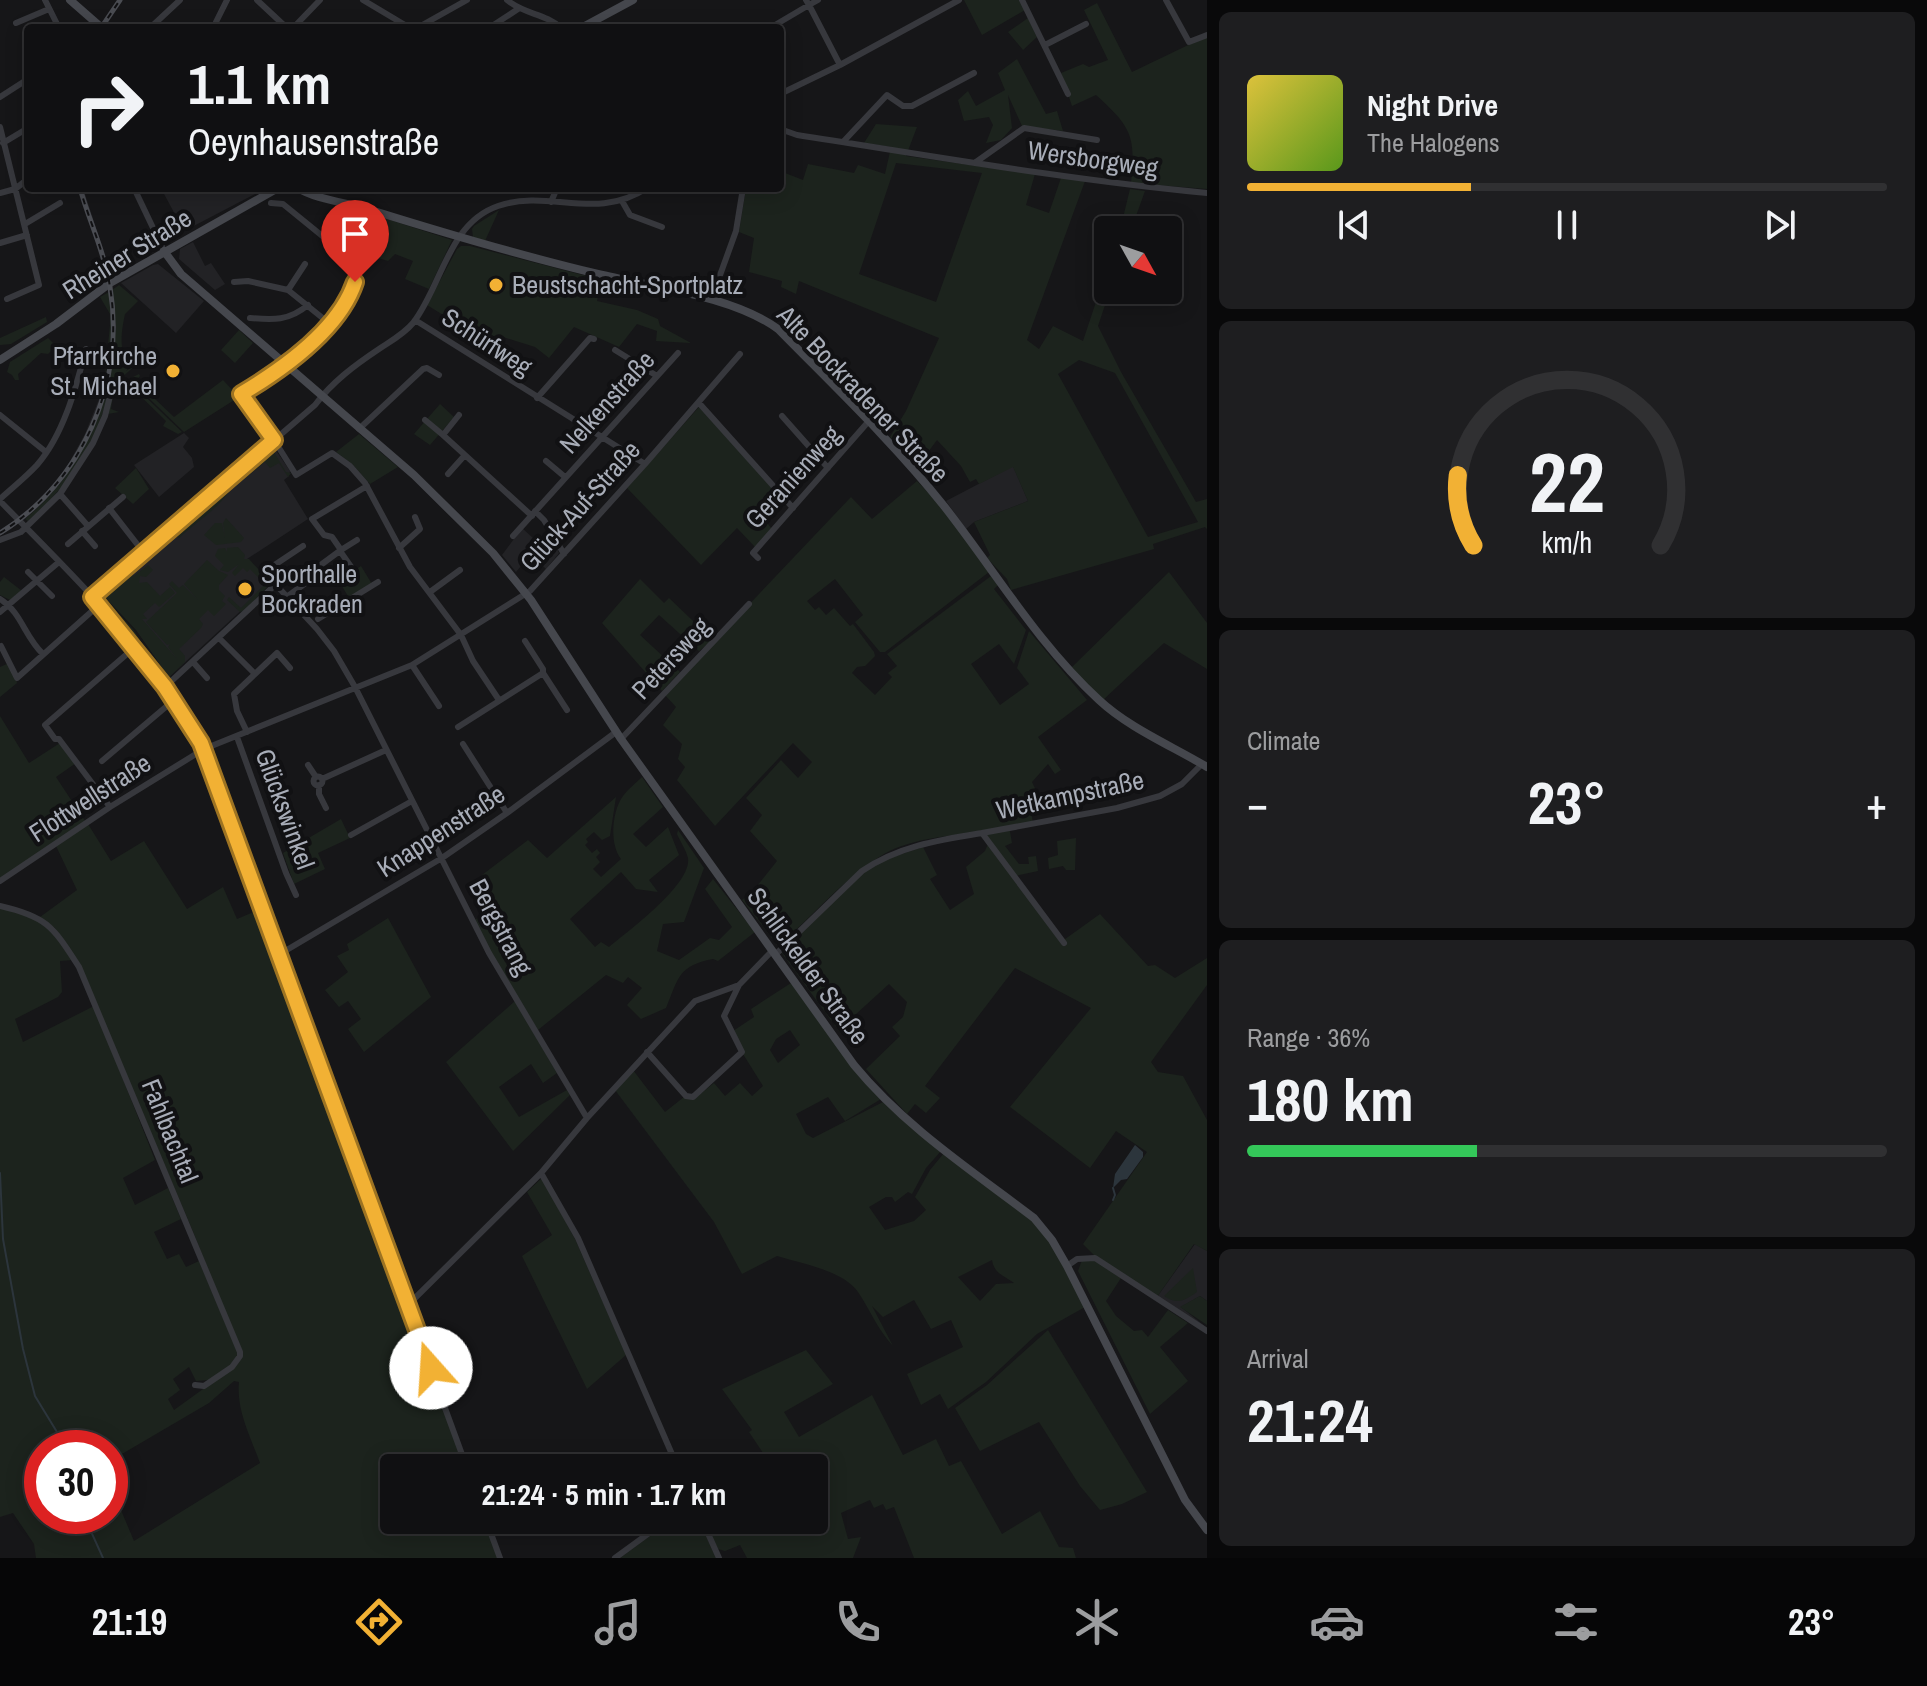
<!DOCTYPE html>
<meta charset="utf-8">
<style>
body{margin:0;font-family:"Archivo Narrow",sans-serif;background:#1e1e20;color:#f1f3f6;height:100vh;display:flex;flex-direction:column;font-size:30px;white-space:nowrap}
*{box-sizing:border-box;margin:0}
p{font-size:26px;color:#9c9d9f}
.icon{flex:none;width:44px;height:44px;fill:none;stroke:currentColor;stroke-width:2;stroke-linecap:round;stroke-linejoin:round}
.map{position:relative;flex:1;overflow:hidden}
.panel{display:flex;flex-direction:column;gap:12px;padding:12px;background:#09090a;width:720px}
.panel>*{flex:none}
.top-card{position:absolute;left:24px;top:24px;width:760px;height:168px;border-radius:8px;box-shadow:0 4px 20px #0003,0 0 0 2px #303032;background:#101012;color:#f1f3f6;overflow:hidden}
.needle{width:52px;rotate:130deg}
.fabs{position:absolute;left:1094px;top:216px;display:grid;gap:16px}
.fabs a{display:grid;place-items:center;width:88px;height:88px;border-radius:8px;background:#101012;box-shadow:0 4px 20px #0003,0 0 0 2px #303032;font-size:40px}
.speed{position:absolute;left:24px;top:1430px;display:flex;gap:16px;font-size:40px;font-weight:700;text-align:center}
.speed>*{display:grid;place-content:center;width:104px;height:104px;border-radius:50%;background:#101012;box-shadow:0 4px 20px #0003,0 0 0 2px #303032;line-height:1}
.speed .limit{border:12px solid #d22;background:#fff;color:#111}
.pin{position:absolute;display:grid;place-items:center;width:68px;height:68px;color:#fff;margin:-82px -34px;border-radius:50% 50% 50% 0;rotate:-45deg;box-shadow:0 0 8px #0007}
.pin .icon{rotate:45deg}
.me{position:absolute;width:88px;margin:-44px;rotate:341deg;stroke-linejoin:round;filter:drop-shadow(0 0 6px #0008)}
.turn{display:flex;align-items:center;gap:28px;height:168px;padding:0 32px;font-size:36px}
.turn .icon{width:104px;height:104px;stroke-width:2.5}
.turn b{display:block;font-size:56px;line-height:68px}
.big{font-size:60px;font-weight:700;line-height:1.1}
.panel .widget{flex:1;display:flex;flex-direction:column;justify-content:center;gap:12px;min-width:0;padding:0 28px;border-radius:12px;background:#1e1e20}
.panel .dial{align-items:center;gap:0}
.dial svg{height:208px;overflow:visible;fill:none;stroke:#303032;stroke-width:7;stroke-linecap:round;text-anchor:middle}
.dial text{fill:#f1f3f6;stroke:none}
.song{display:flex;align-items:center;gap:24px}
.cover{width:96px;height:96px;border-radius:12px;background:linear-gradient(135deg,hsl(50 70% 55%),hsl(90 70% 35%))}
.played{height:8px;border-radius:4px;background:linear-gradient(90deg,#f2b134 35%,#303032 35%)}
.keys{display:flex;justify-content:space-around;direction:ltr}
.heat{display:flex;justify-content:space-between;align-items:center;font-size:44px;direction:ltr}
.charge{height:12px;border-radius:6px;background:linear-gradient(90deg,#34c759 36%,#303032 0)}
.trip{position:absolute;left:380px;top:1454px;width:448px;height:80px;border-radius:8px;background:#101012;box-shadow:0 4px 20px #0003,0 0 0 2px #303032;font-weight:700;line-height:80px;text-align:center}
.tab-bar{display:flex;height:128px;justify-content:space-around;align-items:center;background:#060607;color:#9c9d9f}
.tab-bar .icon{width:56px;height:56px}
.tab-bar .selected{color:#f2b134}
.tab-bar b{font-size:36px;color:#f1f3f6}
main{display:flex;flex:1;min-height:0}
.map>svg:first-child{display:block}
.built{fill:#222225}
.green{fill:#1c231d;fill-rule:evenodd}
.water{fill:#2c353c}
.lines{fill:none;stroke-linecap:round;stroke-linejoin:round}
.stream{stroke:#2c353c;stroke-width:2}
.street{stroke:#37383d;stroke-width:6}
.secondary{stroke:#45474d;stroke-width:8}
.rail-casing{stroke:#4a4c52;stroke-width:5}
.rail{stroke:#111113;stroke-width:2;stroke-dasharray:6;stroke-linecap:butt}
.route-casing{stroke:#9d7322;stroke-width:20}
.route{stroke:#f2b134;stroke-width:14}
.poi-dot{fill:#f2b134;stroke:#111113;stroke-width:3}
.labels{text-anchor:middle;stroke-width:8;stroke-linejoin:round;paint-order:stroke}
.street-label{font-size:26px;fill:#a8adb8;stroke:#111113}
.poi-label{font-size:26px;fill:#a8adb8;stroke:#111113;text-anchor:start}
</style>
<main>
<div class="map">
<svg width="1207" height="1558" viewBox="0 0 1207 1558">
<rect width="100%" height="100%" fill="#161618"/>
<path class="built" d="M78 188H83L101 243 110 273 107 276Z
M173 188H251L255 194 184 231 163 192Z
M193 242 205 266 211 263 225 284 215 290 179 259 180 249Z
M158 264 204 301 176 333 121 283 153 265Z
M112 290 116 328 113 364 105 400 88 443 73 468 48 498 25 519 0 536V531L23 516 53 485 65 470 85 434 103 389 109 367 112 333 109 292Z
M184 433 189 438 183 447 192 458 194 467 159 497 134 465Z
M275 449 290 471 289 476 284 480 308 519 247 559 271 583 169 677 136 629 103 594 269 450Z
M1013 466 1028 501 974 522 966 529 946 501Z
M522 528 533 538 530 543 539 551 543 552 554 542 559 553 546 569 531 554 516 572 502 555Z
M1195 1244 1207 1251V1301L1200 1296 1181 1307 1207 1328 1157 1297Z"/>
<path class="green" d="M964 0H1019L1025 10 982 35Z
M1097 3 1132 72 1207 36V189L1131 183C1136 135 1131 127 1096 95L1072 106 1061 73 1083 64 1089 67 1108 60 1084 10Z
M1028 18 1037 37 1023 50 1008 32Z
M1017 59 1046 114 1057 111 1063 131 1022 126 1008 95 1012 128 1001 140 986 143 993 125 989 117 964 121 958 100 968 91 976 106 1005 90 998 73Z
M876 124 917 127 906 156 1035 174 1026 205 1049 213 1061 178 1085 181 1027 340 1039 349 1053 326 1083 341 1108 266V290H1110L1098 326 1121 372 1196 502 1207 499V529L1205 527 1153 544 1154 549 1011 590 1007 579 987 558 990 555 974 522 1028 501 1013 467 979 484 976 479 970 482 961 466 937 440 917 467 890 437 906 411 939 338 799 281 796 294 781 287 782 281 749 272 754 238 739 232 746 188H780V171L803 180 808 164 854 173 858 165 885 174 891 147 864 143ZM896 163 982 173 936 302 859 274ZM1079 360 1115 373 1198 522 1148 537 1058 374Z
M1130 189 1145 191 1131 230H1120Z
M356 209 452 240 429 289 405 279 413 261 395 254 388 261 368 255 373 239 345 230Z
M499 210 485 241 473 237 472 229 474 226Z
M461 246H470L602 280 597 301 637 310 658 319 660 326 691 343 656 341 657 331 637 324 619 347 574 327 549 358 535 347 500 336 490 344 427 305 457 249Z
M119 285 138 301 125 314C122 329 117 354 131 365L126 371 137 364 111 387 108 386 116 328 112 290Z
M109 292 112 333 104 385 110 325V314L100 297Z
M46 317 47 322 11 344 0 345V338Z
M239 330 253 343 235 363 221 350Z
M48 338 56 346 48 354 41 353 18 374 19 380H15L12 375 7 372 10 362Z
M139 374 140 376 136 381 174 417 223 380 239 397 184 432 129 379Z
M124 378H126L182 432 178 434 163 426 166 421 126 382 113 396 111 409 119 412 108 414 112 392Z
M108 389H111C92 448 75 479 28 521L25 519C67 484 92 441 108 389Z
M440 404 454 417 430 445 414 434Z
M699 407 775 491 757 511 772 529 755 547 737 528 701 565 627 488Z
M359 434 398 467 370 484 352 464 336 452Z
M272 449H275L274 452 286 472 291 473 288 477 279 463 270 468 265 462 238 484 236 480Z
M136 468 149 489 133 504 115 488Z
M917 481 941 506 989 572 885 652H880L855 622 863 615 835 579 807 601 815 610 819 607 826 615 834 608 850 626 853 624 874 652 875 656 865 666 857 667 852 673 875 695 892 677 888 673 897 666 887 654 991 576 998 585 994 589 1026 630 1014 664 999 644 971 664 1000 705 1029 684 1017 668 1029 631 1087 700 1038 737 1061 770 1055 774 1048 764 1032 782 1040 799C1032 806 1030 811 1033 822L1009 826 1012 843 1005 846 1019 864H1029L1028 857 1036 856 1038 871 1015 876 987 837 986 831C953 836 914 837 884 854 845 877 812 917 778 946L742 900 753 891 777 861 750 831 762 815 746 798 781 760 798 778 812 762 793 743 715 826 677 780 685 767 678 759 682 744 663 725 676 707 664 694 851 497 872 519Z
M230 484 233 485C222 507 197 521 179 538L175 535 185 523Z
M226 518 244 538 241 542 216 545 204 535 215 523H222L225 538 223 523Z
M238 547 245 555 244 559H249L271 583 244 611 240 612 227 600 229 597 241 608 265 584 250 569 247 572 243 568 235 576 232 573 239 564 228 572 220 570 224 565 215 556 218 549 225 548 227 552V548Z
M144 560 131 572 134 576 148 565 153 570 146 577 140 576 139 583 147 582 160 596 170 587 175 593 159 607 155 603 143 614 147 619H142L178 660 168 647 170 644 167 645 146 622 177 593 169 584 172 581 179 588 183 585 198 600 184 584 207 560 219 571 228 575 219 585V590L225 596 222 601 226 604 214 616 208 610 199 619 203 624 201 628 179 649 185 656V662L169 677 136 630 102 594Z
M361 566 372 584 349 598 339 581Z
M1169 572 1207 623V669L1164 643 1103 700 1071 668Z
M4 577 22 591 10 600 0 595V582Z
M640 579 664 603 669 598 713 640 699 651 659 615 640 635 680 672 662 691 602 623Z
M107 601 133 629 143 645 138 648 104 603Z
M9 663 17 683 0 697V667Z
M0 716 29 763 60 743 76 763 56 777 85 821 0 879Z
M642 777 663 807 633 834 646 847 668 827 679 855 649 880 658 892 636 889 621 872 570 919 595 947 601 942 609 947C628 931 692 884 688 858 686 850 680 841 677 834L678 830 704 868 684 922 663 924 657 951 679 960 710 938 719 940 732 927 705 889 713 879 755 932 718 961 713 959C678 966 679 977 666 1008L641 1019 627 1005 642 988 628 977 623 983 606 975 538 1030 490 952 475 920 496 903 482 875 528 840 547 858 616 797 610 836 602 840 594 832 586 839 588 842 585 845 592 853 597 849 600 853 596 857 600 862 593 869 601 877 621 859C609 844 612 811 623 796 628 789 636 783 642 777Z
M341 819 350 838 318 853 325 869 294 884 283 853Z
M88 824 111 861 144 841 187 909 223 887 237 919 261 909 465 1468H394V1520H484L498 1558H36L34 1544 13 1513 0 1517V908C40 915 51 927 73 960L60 961 62 992 58 997 15 1019 23 1042 94 1006 155 1160 123 1178 135 1205 168 1188 181 1219 154 1232 167 1259 179 1254 186 1267 199 1261 231 1337 234 1334 194 1234 80 966 55 928 40 917 77 890 56 846ZM189 1367 196 1381 207 1380 210 1384 174 1410 168 1399 180 1390 173 1379ZM234 1381 239 1382C236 1410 251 1438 260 1463L134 1541 110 1484V1516H42V1448H110V1461L209 1403Z
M1076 838 1075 870H1066L1063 866 1049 869 1048 858 1058 855 1057 841Z
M988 844 1061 942 1100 914 1148 966 1155 965 1175 978 1207 958V985L1151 1062 1158 1072 1183 1076 1207 1120V1251L1194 1244 1157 1297 1096 1257 1083 1244 1147 1152 1116 1131 1090 1168 1010 1107 1091 1008 1015 968 925 1086 940 1098 926 1113 915 1104 907 1114 866 1069 900 1036 892 1027 903 1017 907 1002 889 984 855 1015 858 1019 841 1034 781 952 863 873 878 862 923 847 937 875 930 879 950 910 974 894 966 867 985 851Z
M388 918 431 997 364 1052 348 1029 361 1019 348 1001 339 1007 325 990 348 972 337 956 349 950 347 944Z
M791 983 852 1066 881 1099 845 1121 828 1097 796 1114 806 1134 813 1138 883 1102 941 1151 926 1168 912 1194 908 1192 895 1202 892 1197H886L869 1207 885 1230 914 1221 926 1210 915 1197 930 1170 944 1153 1032 1219 1051 1242 1085 1307 1037 1334 986 1382 948 1409 940 1394 921 1405 907 1374 963 1347 951 1320 931 1329 914 1300 883 1317 872 1306 893 1346C878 1330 870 1310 858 1292 844 1271 800 1263 777 1256L742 1274 714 1222 615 1090 633 1070 665 1112 684 1097 694 1099 714 1083 725 1096 740 1083 752 1096 763 1086 743 1054 733 1031 754 1017 751 1009ZM790 1030 800 1045 778 1063 770 1050 776 1039ZM992 1260C994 1274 1005 1276 1014 1283L996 1284 980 1301 958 1277Z
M515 1001 557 1073 543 1083 531 1064 499 1087 519 1117 567 1090 570 1095 513 1151 446 1062Z
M542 1178 576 1241 626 1355 587 1389 522 1256 552 1235 527 1192Z
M1095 1259 1121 1278 1106 1301 1116 1316 1134 1331 1142 1330 1148 1337 1168 1310 1188 1323 1160 1347 1188 1381 1150 1414 1078 1271 1082 1260Z
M1193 1268 1197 1292C1184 1301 1177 1305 1164 1296Z
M1200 1296 1207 1301V1325L1180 1307Z
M1048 1330 1147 1492 1122 1504 1100 1510 1080 1486 1039 1422 980 1451 955 1408 987 1385Z
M806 1350 833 1384 784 1412 799 1437 872 1395 903 1455 936 1439 949 1466 961 1461 1002 1534 1040 1511 1059 1547 1073 1548 1076 1558H914L894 1507 886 1510 883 1504 874 1508 870 1500 841 1513 848 1539 861 1537 853 1558H747L740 1545 725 1551 718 1549 704 1520H748L761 1530 783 1520H814V1468H759L767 1459 749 1432 752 1430 722 1389Z
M672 1520H699L716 1558H620Z"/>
<path class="water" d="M1135 1145 1143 1152V1157L1127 1179 1121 1180 1113 1188 1115 1174Z"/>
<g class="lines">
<path class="stream" d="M0 1173 3 1239 23 1349 35 1396 60 1437 64 1448
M1113 1200 1115 1195 1113 1188
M84 1516 103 1558"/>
<path class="street" d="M45 0 59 28
M257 0 287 28
M363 0 410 28
M507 0C525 15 545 13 561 28
M806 0 809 5 818 0
M1022 0 1068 94
M1166 0 1189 42 1207 35
M216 22 227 0
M16 23 49 9
M150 28 180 0
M293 28 320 0
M417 28 467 0
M489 28 518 9
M770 28 809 5 840 65
M1045 45 1086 24
M780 94 840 65 959 0
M0 97 28 79
M0 127 39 285 7 299
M780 129 797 135C933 156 1069 180 1207 193
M843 142 887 95 903 106H912L974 73
M3 143 28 128
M976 162 1024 128 1097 140
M134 188 164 251
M0 193 15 189 28 179
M622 201 630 215 662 227
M551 202 557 188
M271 203 283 204 358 265C356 277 354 290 349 301 332 334 272 375 241 394L259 416 296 475 332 453 350 466 365 483 410 567 461 635 473 661 499 700
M25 224 60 203
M330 241 344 225 359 226 383 237 378 249
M0 243 27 235
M234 282 248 281 288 290 330 324
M288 290 305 264
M711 300 736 231 743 188
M250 318C273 320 289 321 308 305
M415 320 645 464
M615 350 657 376
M537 398 590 338 594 339
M699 403 793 508
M0 415 46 452
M459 415 443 435 532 516
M782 416 828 468
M425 420 443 435
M359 429 423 369 427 368 439 375
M546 461 565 477
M448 474 465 455
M60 494 88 526
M0 499C12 488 26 477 37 465 64 434 76 387 86 349
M0 501C71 574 153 651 201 743L467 1468
M109 508 144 553
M535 511 544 520 564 554
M82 531 95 546
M513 536 678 353
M0 540 21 532 60 494 93 443 105 416 112 388
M68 544 123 497
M303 546 264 572 317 629 334 651 355 687 489 953 587 1118
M399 548 420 529 415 517
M341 550 357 540
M340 551 354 571
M758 558 753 553 868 422
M318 567 341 550 332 537 324 535 312 519 367 486
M28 572 52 596
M430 592 460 570
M288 596 307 582
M92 597 315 405C332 382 355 365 379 349 391 341 404 334 413 323 442 286 448 223 498 206 550 188 595 222 647 188
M0 599C22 613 24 636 43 654
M0 612 59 562
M318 619 378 582
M220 639 255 674 277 653 290 668
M1 646 17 678 100 604
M193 662 207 678
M412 665 439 706
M543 673 567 710
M165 687 275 585
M458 727 543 673V669L525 641
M247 732 237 711 234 694 255 674
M237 737 286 873 296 895
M621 739 749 604
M463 744 507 813
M102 761 174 700
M308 765 316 777
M313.5 781a4.5 4.5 0 1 1 9 0a4.5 4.5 0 1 1-9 0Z
M322 779 386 750
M319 785V794L326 808
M110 807 59 739H55L45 725 135 647
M982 833 1117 808 1160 796 1182 784 1202 764
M351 835 412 801
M0 881 110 807 204 749 412 665 530 591 645 464 740 354
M0 906C48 917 53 927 79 967L240 1352V1356L232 1367 204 1386 195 1385
M280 954 442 858 507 813 616 732
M775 955 862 871C899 846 939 840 982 833L1064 943
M647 1052 686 1096 693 1097 742 1052 724 1016 739 985
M1067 1266 1077 1259 1095 1258 1207 1331
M408 1305 541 1173
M678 1468 578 1238 541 1173 587 1118 695 1001 739 985 772 951
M486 1520 500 1558
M702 1520 719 1558
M615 1558 667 1520"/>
<path class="secondary" d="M70 0 102 28
M581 28 633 0
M298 188C316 200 351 203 374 211 448 234 522 256 598 274 653 287 733 296 778 329 834 386 894 443 944 506 995 571 1038 644 1099 700 1129 728 1172 746 1207 767
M164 251 181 274 414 475 493 553 531 600 621 739 854 1065C905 1127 971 1170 1034 1218L1052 1240 1067 1266 1185 1500 1207 1530
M0 360 56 324 110 283 278 188"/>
<g class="rail-casing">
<path id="rail" d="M101 28 120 0
M0 533C82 482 126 383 110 287 105 253 89 221 80 188"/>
</g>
<use href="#rail" class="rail"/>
</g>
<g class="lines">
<g class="route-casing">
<path id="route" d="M355 282C339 330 283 369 241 394L274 440 92 597 165 687 201 743 431 1368"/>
</g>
<use href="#route" class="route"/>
</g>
<g class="poi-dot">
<circle cx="496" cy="285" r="8"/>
<circle cx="173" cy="371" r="8"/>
<circle cx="245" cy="589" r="8"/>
</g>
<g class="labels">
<g class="street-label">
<text transform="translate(1093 159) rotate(8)" y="9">Wersborgweg</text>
<text transform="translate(127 254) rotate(-32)" y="9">Rheiner Straße</text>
<text transform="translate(487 342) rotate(33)" y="9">Schürfweg</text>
<text transform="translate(863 394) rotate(46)" y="9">Alte Bockradener Straße</text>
<text transform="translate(607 402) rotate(-48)" y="9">Nelkenstraße</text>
<text transform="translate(793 477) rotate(-48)" y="9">Geranienweg</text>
<text transform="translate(580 506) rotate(-48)" y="9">Glück-Auf-Straße</text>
<text transform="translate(671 658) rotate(-47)" y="9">Petersweg</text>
<text transform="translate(1070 795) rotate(-12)" y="9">Wetkampstraße</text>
<text transform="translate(90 798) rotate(-33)" y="9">Flottwellstraße</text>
<text transform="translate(285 809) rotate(70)" y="9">Glückswinkel</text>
<text transform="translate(441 831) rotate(-33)" y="9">Knappenstraße</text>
<text transform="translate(501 927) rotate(62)" y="9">Bergstrang</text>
<text transform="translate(808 966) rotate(54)" y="9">Schlickelder Straße</text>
<text transform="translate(170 1131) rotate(68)" y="9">Fahlbachtal</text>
</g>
<g class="poi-label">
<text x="512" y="294">Beustschacht-Sportplatz</text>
<text x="157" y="365" text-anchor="end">Pfarrkirche<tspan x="157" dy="30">St. Michael</tspan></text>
<text x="261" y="583">Sporthalle<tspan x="261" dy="30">Bockraden</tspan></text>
</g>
</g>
</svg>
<div class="fabs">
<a><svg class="needle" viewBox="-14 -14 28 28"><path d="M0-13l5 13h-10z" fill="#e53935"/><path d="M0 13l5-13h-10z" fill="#9c9d9f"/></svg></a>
</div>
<div class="speed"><div class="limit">30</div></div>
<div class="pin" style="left:355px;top:282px;background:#d93025"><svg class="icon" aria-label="arrive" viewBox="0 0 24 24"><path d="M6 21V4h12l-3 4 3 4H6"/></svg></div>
<svg class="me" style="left:431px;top:1368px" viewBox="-20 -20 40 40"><circle r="19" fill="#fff"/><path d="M0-13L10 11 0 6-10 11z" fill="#f2b134"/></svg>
<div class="trip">21:24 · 5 min · 1.7 km</div>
<div class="top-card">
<div class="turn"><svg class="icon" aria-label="right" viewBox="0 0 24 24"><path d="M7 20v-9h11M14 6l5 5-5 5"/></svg><div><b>1.1 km</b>Oeynhausenstraße</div></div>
</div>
</div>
<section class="panel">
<div class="widget">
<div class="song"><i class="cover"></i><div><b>Night Drive</b><p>The Halogens</p></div></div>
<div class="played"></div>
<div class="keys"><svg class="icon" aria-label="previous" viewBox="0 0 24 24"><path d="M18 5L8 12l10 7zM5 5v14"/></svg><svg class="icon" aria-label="pause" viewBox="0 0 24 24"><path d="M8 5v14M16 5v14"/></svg><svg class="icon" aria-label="next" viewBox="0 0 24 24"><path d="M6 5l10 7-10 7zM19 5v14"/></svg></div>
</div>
<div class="widget dial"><svg viewBox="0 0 100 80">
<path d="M14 69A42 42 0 1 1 86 69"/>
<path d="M14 69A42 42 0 0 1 8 42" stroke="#f2b134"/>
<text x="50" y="56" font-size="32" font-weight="700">22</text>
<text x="50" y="72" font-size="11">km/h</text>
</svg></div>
<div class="widget"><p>Climate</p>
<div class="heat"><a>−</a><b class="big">23°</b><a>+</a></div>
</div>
<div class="widget"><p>Range · 36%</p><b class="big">180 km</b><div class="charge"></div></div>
<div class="widget"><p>Arrival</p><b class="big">21:24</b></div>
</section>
</main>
<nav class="tab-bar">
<b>21:19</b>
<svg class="icon selected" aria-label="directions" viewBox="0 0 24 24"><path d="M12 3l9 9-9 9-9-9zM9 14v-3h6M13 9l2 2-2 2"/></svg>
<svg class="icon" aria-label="music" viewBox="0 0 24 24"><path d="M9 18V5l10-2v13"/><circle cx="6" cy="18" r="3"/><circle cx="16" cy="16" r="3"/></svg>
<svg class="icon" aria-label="phone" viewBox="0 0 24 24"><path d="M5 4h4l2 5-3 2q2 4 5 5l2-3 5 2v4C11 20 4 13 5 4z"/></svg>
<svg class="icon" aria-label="climate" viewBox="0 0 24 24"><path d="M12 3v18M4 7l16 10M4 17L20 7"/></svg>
<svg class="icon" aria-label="car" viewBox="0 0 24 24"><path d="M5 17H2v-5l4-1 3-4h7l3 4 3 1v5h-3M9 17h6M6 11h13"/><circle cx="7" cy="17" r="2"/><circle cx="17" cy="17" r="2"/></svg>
<svg class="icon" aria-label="filters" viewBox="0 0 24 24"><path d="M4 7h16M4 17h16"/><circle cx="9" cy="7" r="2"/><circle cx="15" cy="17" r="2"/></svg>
<b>23°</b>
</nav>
